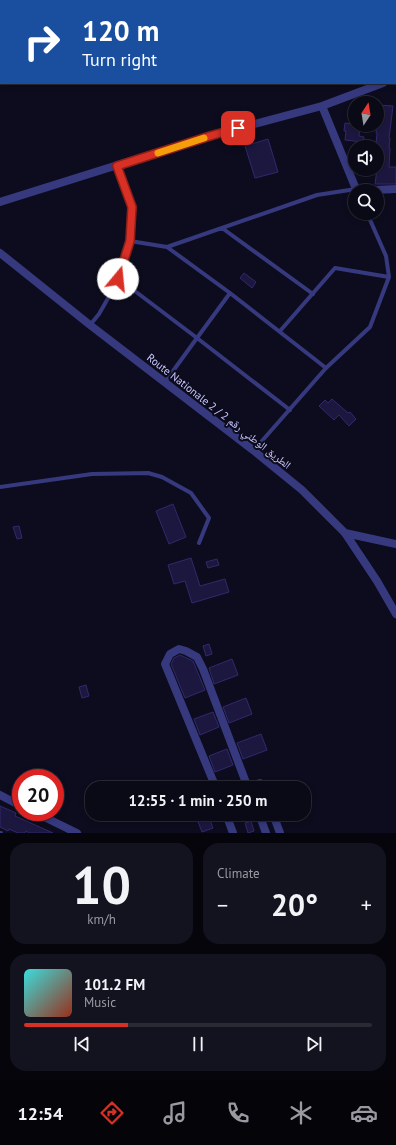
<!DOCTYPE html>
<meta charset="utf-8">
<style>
body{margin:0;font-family:"PT Sans","Noto Naskh Arabic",sans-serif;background:#13121f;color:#f1f3f6;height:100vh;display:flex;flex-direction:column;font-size:15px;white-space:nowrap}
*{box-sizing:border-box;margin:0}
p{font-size:13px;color:#999aa1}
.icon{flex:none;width:22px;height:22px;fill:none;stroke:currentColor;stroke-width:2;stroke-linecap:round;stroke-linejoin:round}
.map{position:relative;height:833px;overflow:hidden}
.panel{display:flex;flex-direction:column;gap:10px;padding:10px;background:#06050c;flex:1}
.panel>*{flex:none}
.guide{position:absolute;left:0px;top:0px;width:396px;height:84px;box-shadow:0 2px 6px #0003,0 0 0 1px #2a2a35;background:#1a4fa0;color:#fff;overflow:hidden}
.needle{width:26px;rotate:12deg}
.controls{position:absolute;left:348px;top:96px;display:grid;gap:8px}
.controls a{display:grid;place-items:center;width:36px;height:36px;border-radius:50%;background:#0a0916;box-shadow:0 2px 6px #0003,0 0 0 1px #2a2a35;font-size:20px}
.speed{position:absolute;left:12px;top:769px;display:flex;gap:8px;font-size:20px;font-weight:700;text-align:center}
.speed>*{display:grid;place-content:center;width:52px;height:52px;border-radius:50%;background:#0a0916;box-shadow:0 2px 6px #0003,0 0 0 1px #2a2a35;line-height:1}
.speed .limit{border:6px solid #d22;background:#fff;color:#111}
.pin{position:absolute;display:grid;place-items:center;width:34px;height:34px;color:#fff;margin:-17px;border-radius:8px;box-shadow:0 2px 6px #0006}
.me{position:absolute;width:44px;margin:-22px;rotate:17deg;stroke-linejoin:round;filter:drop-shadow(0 0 3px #0008)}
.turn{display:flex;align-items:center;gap:14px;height:84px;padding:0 16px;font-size:18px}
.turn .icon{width:52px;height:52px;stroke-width:2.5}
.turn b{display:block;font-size:28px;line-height:34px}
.big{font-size:30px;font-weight:800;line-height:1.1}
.panel .widget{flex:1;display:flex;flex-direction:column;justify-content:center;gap:6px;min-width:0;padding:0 14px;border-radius:16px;background:#13121f}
.panel .dial{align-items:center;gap:0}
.dial b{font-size:52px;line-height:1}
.song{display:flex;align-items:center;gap:12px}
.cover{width:48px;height:48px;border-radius:6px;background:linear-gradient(135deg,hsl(180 70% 55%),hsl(10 70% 35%))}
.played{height:4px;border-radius:2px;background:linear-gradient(90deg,#d93025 30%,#2a2a35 30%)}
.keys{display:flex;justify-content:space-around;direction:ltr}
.heat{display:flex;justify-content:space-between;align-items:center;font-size:22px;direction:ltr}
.panel .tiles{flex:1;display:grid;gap:10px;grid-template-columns:1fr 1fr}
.widget:last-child{grid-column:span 2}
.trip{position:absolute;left:85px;top:781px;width:226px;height:40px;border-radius:16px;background:#0a0916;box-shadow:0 2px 6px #0003,0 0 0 1px #2a2a35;font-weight:800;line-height:40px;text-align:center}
.tabs{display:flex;height:64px;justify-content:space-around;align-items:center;background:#040409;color:#999aa1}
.tabs .icon{width:28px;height:28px}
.tabs .selected{color:#d93025}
.tabs b{font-size:18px;color:#f1f3f6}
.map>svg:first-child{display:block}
.building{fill:#1c173f;stroke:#31296c}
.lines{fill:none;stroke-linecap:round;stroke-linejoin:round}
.service{stroke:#36397e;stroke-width:4}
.minor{stroke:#36397e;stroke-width:8}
.route-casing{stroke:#8d1f18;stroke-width:10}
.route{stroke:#d93025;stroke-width:7}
.slow{stroke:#f59e0b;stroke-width:7}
.labels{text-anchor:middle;stroke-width:4;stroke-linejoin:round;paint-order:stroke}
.street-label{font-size:11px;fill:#cbc9ff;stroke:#0d0c1e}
</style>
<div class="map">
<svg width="396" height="833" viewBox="0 0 396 833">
<rect width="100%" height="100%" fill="#0d0c1e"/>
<path class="building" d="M379 105 393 106 389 138H390L389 148H390L389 167H396V184H375L377 169V144H376L377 133H376Z
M345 123 360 125 359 136 364 137 363 142 345 140 346 131H344Z
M268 139 278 172 255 178 245 146Z
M244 273 256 282 252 288 240 278Z
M332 399 348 413 350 412 356 419 349 426 339 415 334 420 319 406 325 400 328 403Z
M173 504 186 537 169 544 156 511Z
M19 526 22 538 17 539 13 527Z
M191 558 200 586 225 579 229 592 192 603 185 581 174 584 168 565Z
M217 559 219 565 208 568 206 562Z
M209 644 212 654 206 656 203 646Z
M180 655 193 661 205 690 185 698 171 664 174 658Z
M232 659 238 675 214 684 209 668Z
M86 685 89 696 82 698 79 687Z
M246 698 252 714 229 723 223 707Z
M213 712 219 727 200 735 194 719Z
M261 734 267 750 243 759 237 743Z
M227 749 233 765 215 772 209 756Z
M0 806 16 813 15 816 53 833H29L26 831 25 833H18L9 829 8 831 0 827Z
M195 814H208L213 828 202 832Z
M251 821 254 831 248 833 245 823Z"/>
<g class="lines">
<path class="service" d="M222 228 313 294
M130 241 167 247 230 293 326 368
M167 247 317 195 356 189
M119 279 197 338 290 410
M90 325 99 314 119 279 130 241 132 207 117 166
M280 331 335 268 389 277
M165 382 197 338 230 293
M254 450 326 368 370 327 389 277 386 256 367 213
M0 487 92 474 148 473 162 477 191 493 209 518 199 543
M0 833H1"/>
<path class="minor" d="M395 79H396
M322 106 356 189 375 190 396 189
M0 202 210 136 322 106 383 83
M0 253 90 325 253 450 302 490 345 533 377 581 396 614
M345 533 396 544
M216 788 165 664 170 654 179 649 186 651 197 657 203 669 248 788
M244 788 260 783 262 788
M0 795 21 806
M34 812 77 833
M226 814 233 833
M259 814 266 833
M273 814 280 833"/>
</g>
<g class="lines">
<g class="route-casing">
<path id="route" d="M118 279 130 241 132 207 117 166 210 136 238 128"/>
</g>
<use href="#route" class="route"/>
<path class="slow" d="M158 153 204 138"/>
</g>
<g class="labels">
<g class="street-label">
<text transform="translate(219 411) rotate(38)" y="4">Route Nationale 2 / الطريق الوطني رقم 2</text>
</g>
</g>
</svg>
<div class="controls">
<a><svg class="needle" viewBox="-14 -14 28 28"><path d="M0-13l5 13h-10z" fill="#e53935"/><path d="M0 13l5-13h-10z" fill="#999aa1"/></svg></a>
<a><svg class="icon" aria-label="sound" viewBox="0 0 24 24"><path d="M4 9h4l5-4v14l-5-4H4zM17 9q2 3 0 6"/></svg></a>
<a><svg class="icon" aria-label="search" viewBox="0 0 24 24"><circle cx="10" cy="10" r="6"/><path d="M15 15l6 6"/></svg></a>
</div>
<div class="speed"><div class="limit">20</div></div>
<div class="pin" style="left:238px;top:128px;background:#d93025"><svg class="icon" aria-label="arrive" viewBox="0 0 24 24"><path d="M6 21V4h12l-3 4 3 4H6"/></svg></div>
<svg class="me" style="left:118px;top:279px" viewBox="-20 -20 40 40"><circle r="19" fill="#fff"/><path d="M0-13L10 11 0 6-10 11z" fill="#d93025"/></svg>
<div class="trip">12:55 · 1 min · 250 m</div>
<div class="guide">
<div class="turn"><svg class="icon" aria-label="right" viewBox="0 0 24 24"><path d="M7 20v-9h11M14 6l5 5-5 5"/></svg><div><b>120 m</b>Turn right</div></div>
</div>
</div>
<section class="panel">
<div class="tiles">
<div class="widget dial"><b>10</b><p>km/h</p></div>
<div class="widget"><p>Climate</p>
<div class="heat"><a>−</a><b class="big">20°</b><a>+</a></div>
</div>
<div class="widget">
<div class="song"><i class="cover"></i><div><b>101.2 FM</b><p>Music</p></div></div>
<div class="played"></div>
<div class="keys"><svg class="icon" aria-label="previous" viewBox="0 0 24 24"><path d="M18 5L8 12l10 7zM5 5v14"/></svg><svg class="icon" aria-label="pause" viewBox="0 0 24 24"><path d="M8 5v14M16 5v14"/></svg><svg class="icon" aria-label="next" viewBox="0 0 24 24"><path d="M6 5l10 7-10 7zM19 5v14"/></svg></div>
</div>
</div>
</section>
<nav class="tabs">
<b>12:54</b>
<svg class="icon selected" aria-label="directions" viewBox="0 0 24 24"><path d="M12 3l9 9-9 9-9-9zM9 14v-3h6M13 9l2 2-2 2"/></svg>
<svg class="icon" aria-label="music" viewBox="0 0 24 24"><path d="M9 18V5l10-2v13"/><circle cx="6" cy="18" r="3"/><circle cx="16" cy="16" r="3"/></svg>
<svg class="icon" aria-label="phone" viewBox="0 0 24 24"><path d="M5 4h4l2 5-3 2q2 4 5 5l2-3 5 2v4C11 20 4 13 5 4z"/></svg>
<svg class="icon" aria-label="climate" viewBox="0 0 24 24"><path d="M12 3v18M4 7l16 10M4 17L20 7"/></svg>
<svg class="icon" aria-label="car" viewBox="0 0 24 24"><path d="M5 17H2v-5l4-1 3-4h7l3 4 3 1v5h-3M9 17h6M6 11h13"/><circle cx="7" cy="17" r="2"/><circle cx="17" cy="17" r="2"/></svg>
</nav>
